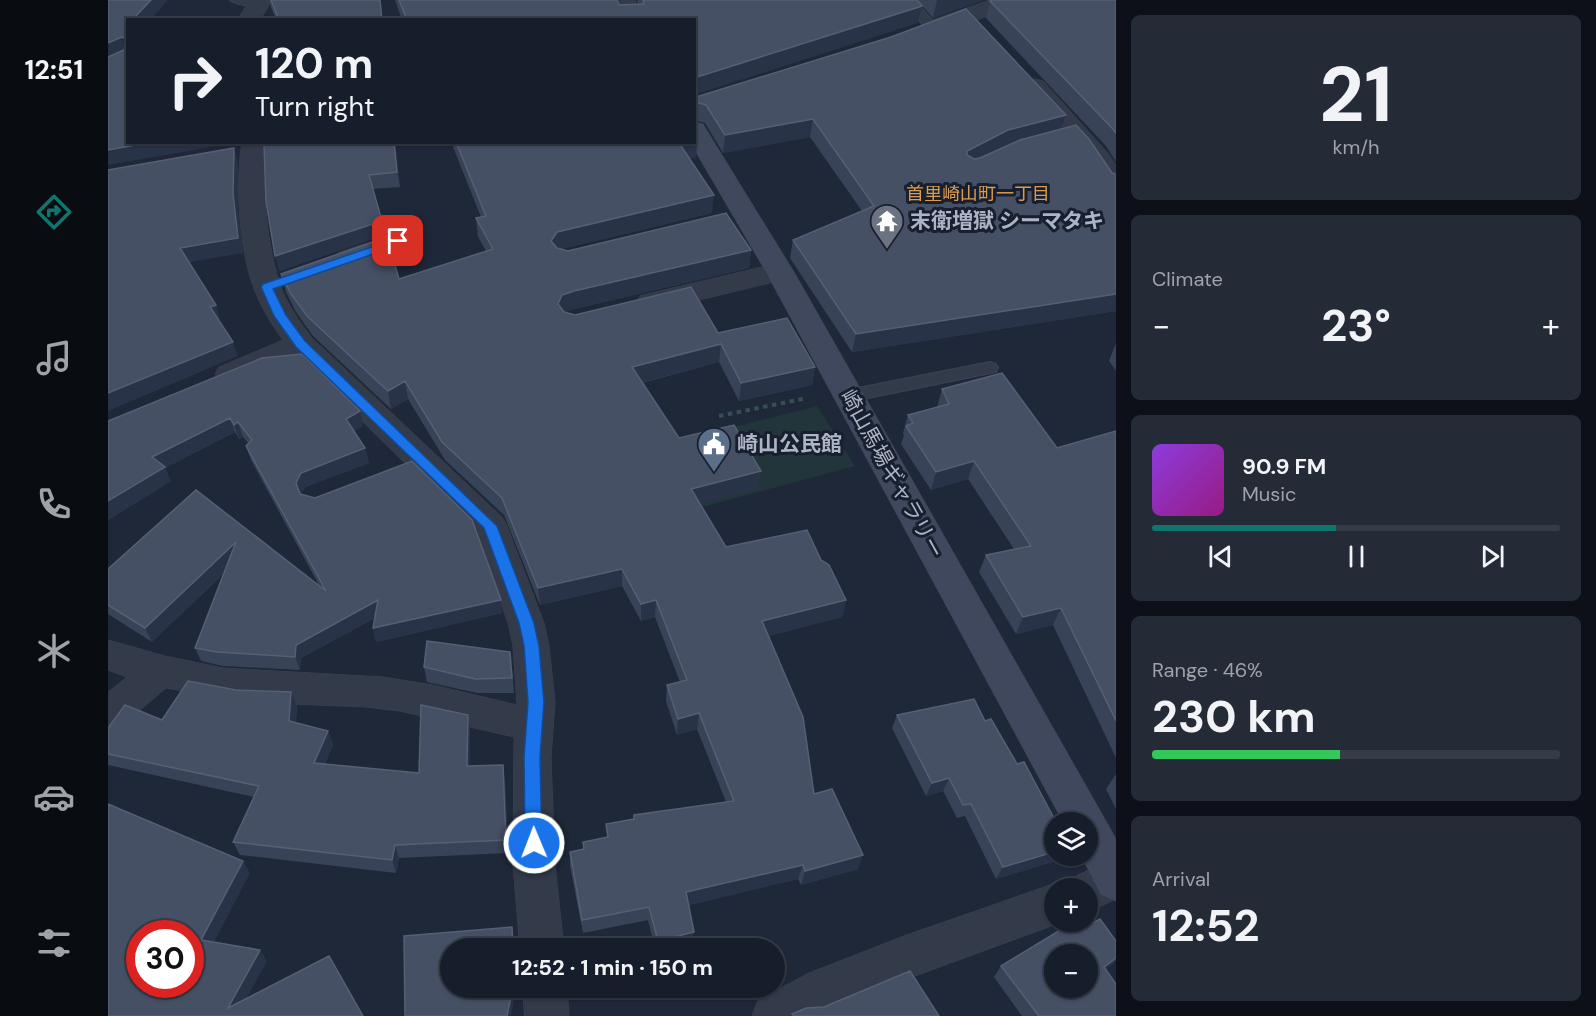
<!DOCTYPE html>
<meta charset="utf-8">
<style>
body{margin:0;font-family:"DM Sans","Noto Sans JP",sans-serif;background:#242b37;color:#f1f3f6;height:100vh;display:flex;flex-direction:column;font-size:22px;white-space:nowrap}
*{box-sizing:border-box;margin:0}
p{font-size:20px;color:#9ea2a9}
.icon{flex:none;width:33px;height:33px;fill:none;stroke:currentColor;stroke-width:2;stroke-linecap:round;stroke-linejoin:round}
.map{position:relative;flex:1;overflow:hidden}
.sheet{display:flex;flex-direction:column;gap:15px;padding:15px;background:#0d1018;width:480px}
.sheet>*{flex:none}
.top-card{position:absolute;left:18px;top:18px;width:570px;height:126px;border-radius:0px;box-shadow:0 2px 4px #0004,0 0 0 2px #363c47;background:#171e2b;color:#f1f3f6;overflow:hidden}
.buttons{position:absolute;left:936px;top:812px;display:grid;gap:12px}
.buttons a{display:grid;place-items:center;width:54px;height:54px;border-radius:50%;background:#171e2b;box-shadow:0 2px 4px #0004,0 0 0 2px #363c47;font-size:30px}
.speed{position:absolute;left:18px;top:920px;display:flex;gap:12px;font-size:30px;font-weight:700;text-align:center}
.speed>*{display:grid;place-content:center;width:78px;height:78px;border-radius:50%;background:#171e2b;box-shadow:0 2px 4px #0004,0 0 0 2px #363c47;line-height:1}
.speed .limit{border:9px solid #d22;background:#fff;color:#111}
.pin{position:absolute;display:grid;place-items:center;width:51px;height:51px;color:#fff;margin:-26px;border-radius:12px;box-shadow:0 3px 9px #0006}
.me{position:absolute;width:66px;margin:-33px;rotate:359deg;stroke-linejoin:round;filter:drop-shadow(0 0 4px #0008)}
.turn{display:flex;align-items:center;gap:21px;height:126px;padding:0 30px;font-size:27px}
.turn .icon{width:78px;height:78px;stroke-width:2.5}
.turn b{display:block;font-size:42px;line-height:51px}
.big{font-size:45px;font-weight:700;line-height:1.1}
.sheet .widget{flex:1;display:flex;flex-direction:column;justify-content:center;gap:9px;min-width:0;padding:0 21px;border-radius:9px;background:#242b37}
.sheet .dial{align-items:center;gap:0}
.dial b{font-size:78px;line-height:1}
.song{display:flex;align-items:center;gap:18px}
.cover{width:72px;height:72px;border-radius:9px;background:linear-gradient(135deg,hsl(270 70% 55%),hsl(310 70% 35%))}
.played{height:6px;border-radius:3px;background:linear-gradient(90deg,#0f766e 45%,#363c47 45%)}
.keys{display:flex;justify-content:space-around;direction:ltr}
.heat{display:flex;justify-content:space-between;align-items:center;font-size:33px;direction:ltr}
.charge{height:9px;border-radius:4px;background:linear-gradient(90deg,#34c759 46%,#363c47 0)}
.trip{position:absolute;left:332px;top:938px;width:345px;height:60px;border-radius:30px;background:#171e2b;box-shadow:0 2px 4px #0004,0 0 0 2px #363c47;font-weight:700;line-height:60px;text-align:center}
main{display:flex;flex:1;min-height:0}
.tabs{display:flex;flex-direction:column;width:108px;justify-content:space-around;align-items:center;background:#090c11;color:#9ea2a9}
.tabs .icon{width:42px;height:42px}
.tabs .current{color:#0f766e}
.tabs b{font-size:27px;color:#f1f3f6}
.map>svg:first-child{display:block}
.green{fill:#21353a}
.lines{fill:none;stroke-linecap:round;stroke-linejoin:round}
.lane-casing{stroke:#3c4353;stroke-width:2}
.street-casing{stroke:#3c4353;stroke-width:1}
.secondary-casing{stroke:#3c4353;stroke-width:1}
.path{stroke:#394e53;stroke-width:4;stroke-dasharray:4.5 4.5;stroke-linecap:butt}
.lane{fill:#333a4a;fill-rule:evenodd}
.street{fill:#333a4a;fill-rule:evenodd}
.secondary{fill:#40485d;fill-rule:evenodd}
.wall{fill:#394358}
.shaded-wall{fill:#293347}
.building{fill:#455064;stroke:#565f73;stroke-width:1.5;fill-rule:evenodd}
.route{fill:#1a73e8;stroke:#114b97;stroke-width:1.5}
.labels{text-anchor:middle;stroke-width:6;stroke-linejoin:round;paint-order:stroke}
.far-neighbourhood-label{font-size:18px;fill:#db9b53;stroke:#181f2e}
.poi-label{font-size:21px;font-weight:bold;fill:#adb4c6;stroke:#181f2e;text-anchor:start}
.street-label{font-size:21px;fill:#adb4c6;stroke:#181f2e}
</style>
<main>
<nav class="tabs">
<b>12:51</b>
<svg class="icon current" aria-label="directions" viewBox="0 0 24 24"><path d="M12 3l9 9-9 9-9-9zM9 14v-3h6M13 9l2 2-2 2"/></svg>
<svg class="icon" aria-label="music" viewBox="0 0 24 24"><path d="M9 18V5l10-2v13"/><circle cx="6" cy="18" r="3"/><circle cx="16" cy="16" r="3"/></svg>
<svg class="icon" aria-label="phone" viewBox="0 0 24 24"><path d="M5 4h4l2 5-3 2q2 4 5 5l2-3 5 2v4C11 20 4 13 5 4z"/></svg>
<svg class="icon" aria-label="climate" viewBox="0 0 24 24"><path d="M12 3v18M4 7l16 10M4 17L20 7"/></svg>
<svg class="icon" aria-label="car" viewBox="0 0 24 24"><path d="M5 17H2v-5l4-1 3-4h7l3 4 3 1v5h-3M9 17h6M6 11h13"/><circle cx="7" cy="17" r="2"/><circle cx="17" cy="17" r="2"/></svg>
<svg class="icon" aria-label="filters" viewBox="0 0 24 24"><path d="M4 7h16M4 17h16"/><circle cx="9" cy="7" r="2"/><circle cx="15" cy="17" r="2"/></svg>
</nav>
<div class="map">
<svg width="1008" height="1016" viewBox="0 0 1008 1016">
<rect width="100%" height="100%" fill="#1f2839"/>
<path class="green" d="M709 406 747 466 583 510 567 442Z"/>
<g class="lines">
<g class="lane-casing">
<path id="lane" d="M122 0H156L158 2C150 8 130 6 122 0Z
M792 0H805L829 25V31H821Z
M882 362 888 364 890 368 888 372 740 402 734 400 732 396 734 392 740 390Z"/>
</g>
<g class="street-casing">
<path id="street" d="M142 0H164L152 20H130Z
M505 0H527L534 20H512Z
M882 0H913L910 5 830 34 822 36 814 34 811 29 814 24Z
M927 79 935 81 999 152 1008 165V193L999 190 977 156 919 91 915 86 919 81Z
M134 142H158C153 185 159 249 174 290 181 307 192 322 203 337L394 517 399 526 436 623 441 646 447 702 443 757 447 865 456 948H412L405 865 406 737 292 711 258 707 135 702 58 688 13 726 0 730V692L19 677 0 670V640L57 656 115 668 275 677 325 685 409 705 405 646 400 623 368 533 189 357 122 384 111 381 107 374 111 367 175 340C164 325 154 309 147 291 131 251 127 185 134 142Z
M290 233 300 235 303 241 300 247 240 268 230 265 226 259 230 253Z
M672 263 682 266 686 272 682 278 542 312 532 310 528 303 532 296Z
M1008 857V899L980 912V888H961L965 878Z
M946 884 955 888H946V921H957L796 980 731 1006 711 1016H644L650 1000 701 973 796 936Z
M415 987H459L461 1016H417Z"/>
</g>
<g class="secondary-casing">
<path id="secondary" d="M586 122 595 124 598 129 686 272 994 814 1008 839V901L993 895 973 855H980V822H955L658 272 582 142H586Z"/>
</g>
<path class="path" d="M611 416 699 398"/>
<use href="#lane" class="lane"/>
<use href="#street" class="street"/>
<use href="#secondary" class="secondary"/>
</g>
<path class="wall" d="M161 0H272L274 20H168L163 7Z
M287 0H509L511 5 530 4 529 0H875L825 18 814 6 810 23 586 20H294Z
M1008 0V162L998 146 878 18 882 1Z
M586 96 588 97 953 129 1004 173 1008 174V311L744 352 682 258 685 240 754 211 702 137 615 153 597 123 586 120Z
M287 142 292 187 265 189 276 235 171 271Z
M343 142H586L588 157 581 159 604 213 453 249 460 251 643 250 641 268 466 309 457 312 467 315 610 333 707 367 704 385 631 401 611 362 534 383 571 438 650 489 592 504 618 547 713 560 738 600 734 617 660 636 706 794 750 869 693 885 690 879 581 905 584 945 573 948H547L540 920 475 933 462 866V852L475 849V842L499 838 498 824 618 802 589 729 569 735 558 701 559 685 572 682 547 617 533 621 514 586 432 605 396 515 337 460 300 399 283 409 205 336 188 312 178 292 173 274 291 279 378 251 370 237 368 218 373 217Z
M1008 343V371L1001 361Z
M154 358 255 426 246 431 257 448 261 463 197 487 193 494 394 613 268 642 265 628 267 618 193 658 192 670 115 666 93 661 87 648 116 573 44 642 0 614V569L88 490 212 587 143 460 138 446 140 443 135 437 131 439 127 432 57 468 63 481 0 520V421Z
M834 389 949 448 1008 431V758L945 625 908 634 871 572 878 555 906 549 860 479 823 490 793 444 796 435 795 433 800 415 829 407Z
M316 667H404L406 693H369L319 682Z
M128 690 183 692 189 706 188 723 220 731 225 745 217 764 311 773 360 715 362 729V766L397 779 400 853 291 858 288 873 132 855 125 842 146 797 0 765V728L54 720Z
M789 715 877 721 946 855H957L954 859 888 879 857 816 849 818 835 791 818 796 784 728Z
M1008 774V809L998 789Z
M975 928 1008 941V961L997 969 1008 1016H914L886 977 893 966Z"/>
<path class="shaded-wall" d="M43 0H60L42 20H24Z
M829 0H875L825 18Z
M814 6 810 23 586 95V78Z
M14 37 19 51 0 60V43Z
M958 115 952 132 854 169 859 151 900 130Z
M705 119 702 137 615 153 617 135Z
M590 139 588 157 570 161 571 143 586 142V140Z
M44 142H132L0 165V150Z
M286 142H287L292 187 289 172Z
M126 148 130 163V208L135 253 77 263 72 248 125 194Z
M606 195 604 213 449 250 443 241 449 232Z
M274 221 276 235 171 271 167 256Z
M643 250 641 268 466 309 455 313 450 304 454 295 466 291Z
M1008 294V311L744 352 748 334Z
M108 305 112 320 107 322 102 307Z
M125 342 130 356 0 411V393Z
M613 344 611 362 524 385V367Z
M707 367 704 385 631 401 633 383Z
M297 381 300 399 283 409 280 391Z
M252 411 255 426 242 433 238 419Z
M122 418 127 432 57 468 63 481 0 520V501L44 457Z
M130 422 135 437 131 439 126 425Z
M257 448 261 463 197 487 192 497 188 483 193 473Z
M866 461 860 479 823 490 828 472Z
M653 471 650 489 582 507 583 489Z
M128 542 133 556 44 642 37 628Z
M514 569V586L432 605 430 588Z
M270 600 274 614 193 658 192 670 187 657 188 645Z
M393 600 394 613 268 642 265 628Z
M548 600 547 617 533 621V604Z
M738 600 734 617 651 638 654 621Z
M953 608 945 625 908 634 915 617Z
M183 692 189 706 187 735 181 721Z
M591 713 589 729 569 735 570 719Z
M360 715 362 729V780L359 766Z
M220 731 225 745 212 776 206 763Z
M395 765 397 779 400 853 398 840Z
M841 778 835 791 818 796 824 783Z
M287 845 291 858 288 873 284 860Z
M946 852V855H957L954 859 888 879 895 867Z
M755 855 750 869 693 885 697 871Z
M135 861 142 873 101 952 93 940Z
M695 865 690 879 576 906 578 892Z
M586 932 584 945 573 948H549L550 941Z
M152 950 159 961 129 1016 120 1008Z
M1008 958V961L1006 963 986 978 996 967Z
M405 987H408V989L403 1016H399Z"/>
<path class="building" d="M0 0H43L24 20H20V25L17 27 20 29V142H44L0 150V57L16 50 18 39 14 37 0 43Z
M163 0H272L274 20H171Z
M291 0H509L511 5 536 4 535 0H809L814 6 586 78V20H299Z
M885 0H1008V133L1004 128 882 1Z
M858 9 958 115 900 130 859 151V155L866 159 872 158 912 140 968 125 981 139 1004 173 1008 174V294L748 334 685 240 766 206 705 119 617 135 598 105 588 102 586 103V96L588 97 783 37Z
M172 142H286L289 172 261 175 274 221 167 256 158 201 156 144Z
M348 142H572L571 143 606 195 449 232 443 241 449 248 460 251 618 213 643 250 466 291 454 295 450 304 456 312 467 315 583 287 610 333 679 318 707 367 633 383 613 344 524 367 571 438 626 425 653 471 583 489 618 547 699 530 713 560 721 565 738 600 654 621 695 717 706 794 724 789 755 855 697 871 695 865 578 892 586 932 550 941 541 907 474 920 462 852 476 849 475 842 500 837 498 824 526 819V815L626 801 591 713 570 719 559 685 579 680 548 600 533 604 514 569 430 588 394 498 334 442 297 381 280 391 200 317 183 294 173 274 279 237 291 279 385 249 368 218 378 216Z
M126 148 125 194 130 238 72 248 108 305 102 307 125 342 0 393V170Z
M194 354 252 411 238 419 257 448 193 473 188 483 192 494 207 498 304 461 364 520 393 600 265 628 270 600 188 645 187 657 109 652 87 648 128 542 37 628 0 605V569L88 490 218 591 138 446 144 440 130 422 126 425 122 418 44 457 57 467 0 501V421L154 358Z
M894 373 949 448 1008 431V721L953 608 915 617 878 555 923 546 866 461 828 472 798 426 805 423 800 415 841 404 834 389Z
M319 641 402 652 404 678 367 679 316 667Z
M80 681 128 690 183 692 181 721 220 731 206 763 311 773 313 705 360 715 359 766 395 765 398 840 287 845 284 860 125 842 151 786 0 754V728L17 705 54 720Z
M866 699 877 721 883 719 909 764 916 762 948 822H946V852L895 867 863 804 855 805 841 778 824 783 789 715Z
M0 804 135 861 93 940 152 950 120 1008 221 956 255 1016H0ZM32 933H82V984H32Z
M992 919 1008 941V958L996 967 1008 984V1016H931L893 966 967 921H970L975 928ZM946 954H980V987H946Z
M404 927 405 948H342V987H405L399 1016H297L296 936Z
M802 971 831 1016H686L684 1014 698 1008 716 1007Z"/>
<path class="route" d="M290 238 296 241 294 244 165 289 178 315 197 341 389 526 426 623 431 646 436 702 432 757 434 843 432 849 426 851 420 849 417 843 416 757 420 702 416 646 411 623 376 528 188 347 166 316 153 287 155 284Z"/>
<defs>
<g id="temple-pin" transform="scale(1.725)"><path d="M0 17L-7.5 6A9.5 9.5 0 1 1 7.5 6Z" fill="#6b7280" stroke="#181f2e"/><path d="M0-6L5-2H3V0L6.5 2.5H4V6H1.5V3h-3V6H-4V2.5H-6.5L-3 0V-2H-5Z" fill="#fff"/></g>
<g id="civic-pin" transform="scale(1.725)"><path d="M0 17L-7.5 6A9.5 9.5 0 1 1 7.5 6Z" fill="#5c6f8a" stroke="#181f2e"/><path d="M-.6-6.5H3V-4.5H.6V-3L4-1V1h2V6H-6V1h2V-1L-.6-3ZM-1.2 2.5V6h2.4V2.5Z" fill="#fff"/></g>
</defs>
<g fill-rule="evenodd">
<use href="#temple-pin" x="779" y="221"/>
<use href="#civic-pin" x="606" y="444"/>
</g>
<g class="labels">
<g class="far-neighbourhood-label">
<text x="870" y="200">首里崎山町一丁目</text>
</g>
<g class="poi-label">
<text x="802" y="228">末衛増獄 シーマタキ</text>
<text x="629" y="451">崎山公民館</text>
</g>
<g class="street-label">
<text transform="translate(784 474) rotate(61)" y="7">崎山馬場ギャラリー</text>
</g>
</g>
</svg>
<div class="buttons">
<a><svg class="icon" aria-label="layers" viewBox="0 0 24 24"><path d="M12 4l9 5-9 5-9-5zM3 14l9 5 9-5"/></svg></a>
<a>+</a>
<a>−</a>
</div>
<div class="speed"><div class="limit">30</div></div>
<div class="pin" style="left:290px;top:241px;background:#d93025"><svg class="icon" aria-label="arrive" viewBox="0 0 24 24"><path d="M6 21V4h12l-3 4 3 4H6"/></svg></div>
<svg class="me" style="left:426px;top:843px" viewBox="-20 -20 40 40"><circle r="17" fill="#1a73e8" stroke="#fff" stroke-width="3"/><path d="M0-11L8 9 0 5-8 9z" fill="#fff"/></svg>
<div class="trip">12:52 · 1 min · 150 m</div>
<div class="top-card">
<div class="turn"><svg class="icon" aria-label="right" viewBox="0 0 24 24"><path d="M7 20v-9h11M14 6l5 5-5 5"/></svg><div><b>120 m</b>Turn right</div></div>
</div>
</div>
<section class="sheet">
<div class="widget dial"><b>21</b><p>km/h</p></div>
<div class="widget"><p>Climate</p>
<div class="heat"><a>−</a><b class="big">23°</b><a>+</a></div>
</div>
<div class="widget">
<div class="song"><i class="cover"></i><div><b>90.9 FM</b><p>Music</p></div></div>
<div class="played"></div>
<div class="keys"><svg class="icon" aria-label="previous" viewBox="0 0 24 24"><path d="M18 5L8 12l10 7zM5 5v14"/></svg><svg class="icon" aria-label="pause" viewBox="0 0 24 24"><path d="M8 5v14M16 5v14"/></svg><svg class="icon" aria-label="next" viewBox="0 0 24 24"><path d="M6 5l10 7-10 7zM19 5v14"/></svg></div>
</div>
<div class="widget"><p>Range · 46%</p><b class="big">230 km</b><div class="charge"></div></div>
<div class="widget"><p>Arrival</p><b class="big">12:52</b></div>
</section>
</main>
